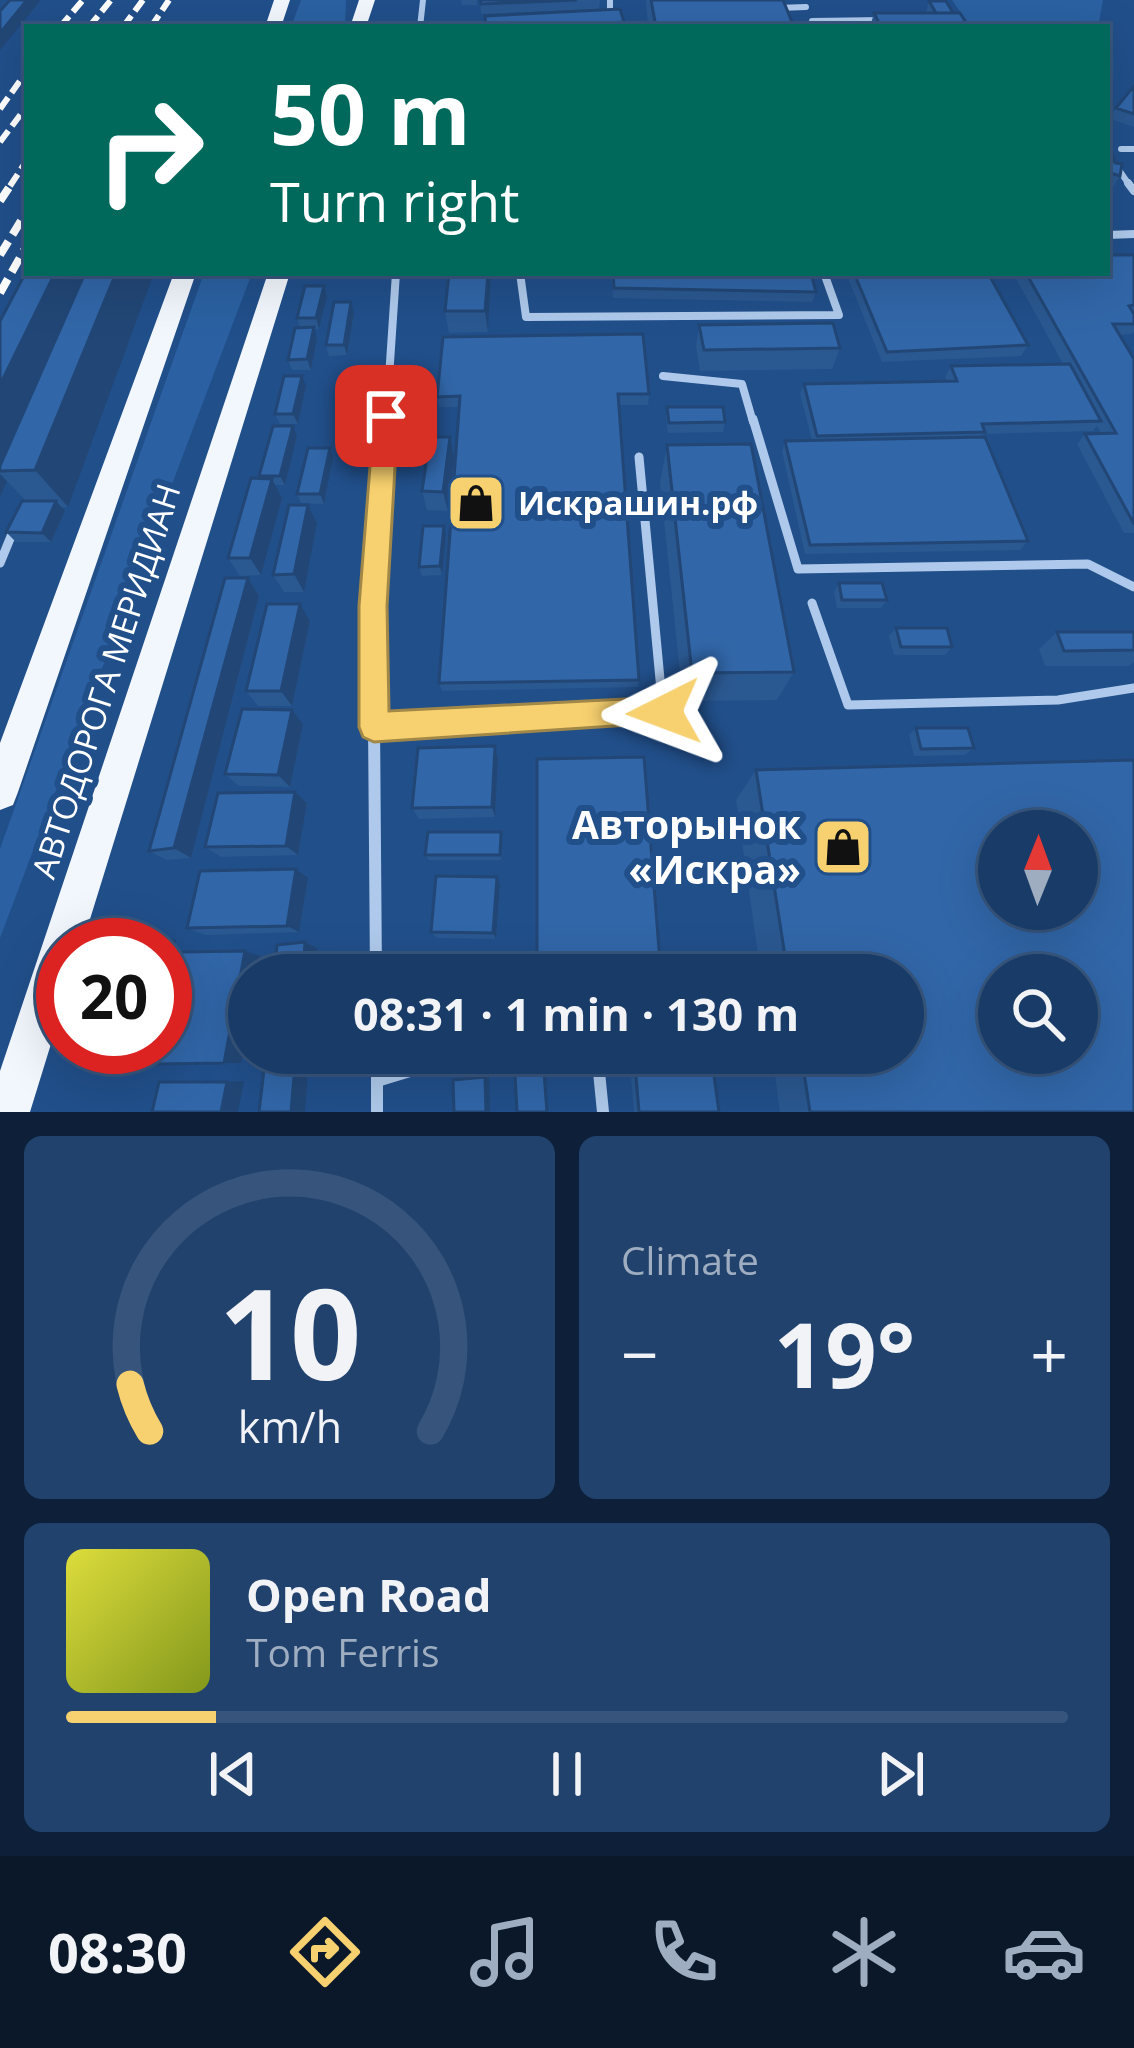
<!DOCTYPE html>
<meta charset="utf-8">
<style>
body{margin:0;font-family:"Open Sans",sans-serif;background:#22426e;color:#f1f3f6;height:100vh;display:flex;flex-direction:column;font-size:45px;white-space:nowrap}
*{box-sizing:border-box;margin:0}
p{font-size:39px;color:#9fadc0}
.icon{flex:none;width:66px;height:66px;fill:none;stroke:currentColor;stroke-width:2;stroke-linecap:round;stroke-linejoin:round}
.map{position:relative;height:1112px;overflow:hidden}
.drawer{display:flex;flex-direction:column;gap:24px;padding:24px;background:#0e2039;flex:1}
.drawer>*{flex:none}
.guide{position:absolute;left:24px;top:24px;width:1086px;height:252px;border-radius:0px;box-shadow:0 12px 48px #0002,0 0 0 3px #37557c;background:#00695c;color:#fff;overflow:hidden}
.needle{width:78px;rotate:1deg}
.controls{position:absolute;left:978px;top:810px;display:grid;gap:24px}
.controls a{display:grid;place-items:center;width:120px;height:120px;border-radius:50%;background:#193b68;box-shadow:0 12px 48px #0002,0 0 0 3px #37557c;font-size:60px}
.speed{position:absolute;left:36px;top:918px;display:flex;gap:24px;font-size:60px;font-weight:700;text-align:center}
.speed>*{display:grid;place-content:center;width:156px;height:156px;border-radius:50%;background:#193b68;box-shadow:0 12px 48px #0002,0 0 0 3px #37557c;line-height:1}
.speed .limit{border:18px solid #d22;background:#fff;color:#111}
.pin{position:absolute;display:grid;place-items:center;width:102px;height:102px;color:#fff;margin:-51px;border-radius:24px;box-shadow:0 6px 18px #0006}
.me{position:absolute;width:132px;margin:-66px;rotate:267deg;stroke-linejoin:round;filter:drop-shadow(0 0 9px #0008)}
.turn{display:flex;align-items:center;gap:42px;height:252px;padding:0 48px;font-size:54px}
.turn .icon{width:156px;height:156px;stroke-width:2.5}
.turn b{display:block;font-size:84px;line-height:102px}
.big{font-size:90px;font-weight:700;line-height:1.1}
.drawer .widget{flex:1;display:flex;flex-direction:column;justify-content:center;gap:18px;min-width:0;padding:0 42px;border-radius:18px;background:#22426e}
.drawer .dial{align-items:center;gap:0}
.dial svg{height:312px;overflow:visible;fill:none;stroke:#37557c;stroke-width:7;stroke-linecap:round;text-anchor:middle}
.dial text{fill:#f1f3f6;stroke:none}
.song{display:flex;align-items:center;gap:36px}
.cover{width:144px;height:144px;border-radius:18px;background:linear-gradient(135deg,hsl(60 70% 55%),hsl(70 70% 35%))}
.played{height:12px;border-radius:6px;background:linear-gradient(90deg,#f7d06f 15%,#37557c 15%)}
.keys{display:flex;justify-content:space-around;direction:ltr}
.heat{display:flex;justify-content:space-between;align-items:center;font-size:66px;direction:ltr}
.drawer .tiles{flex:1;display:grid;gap:24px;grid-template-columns:1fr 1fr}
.widget:last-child{grid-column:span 2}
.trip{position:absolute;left:228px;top:954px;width:696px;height:120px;border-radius:60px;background:#193b68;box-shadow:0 12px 48px #0002,0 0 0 3px #37557c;font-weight:700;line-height:120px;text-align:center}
.dock{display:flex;height:192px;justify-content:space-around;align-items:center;background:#0a182a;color:#9fadc0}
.dock .icon{width:84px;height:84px}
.dock .on{color:#f7d06f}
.dock b{font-size:54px;color:#f1f3f6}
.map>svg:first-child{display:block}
.green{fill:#2b61a2}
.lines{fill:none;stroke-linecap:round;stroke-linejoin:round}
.lane-far3{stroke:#aec9eb;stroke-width:6}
.lane-far2{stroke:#aec9eb;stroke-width:8}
.lane-far1{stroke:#aec9eb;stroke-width:9}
.lane{stroke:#aec9eb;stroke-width:12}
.primary{fill:#f2f7fe;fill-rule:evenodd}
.rail-far1{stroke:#fff;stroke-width:6;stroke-dasharray:14 6;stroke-linecap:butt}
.rail{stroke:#fff;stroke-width:8;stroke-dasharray:16 8;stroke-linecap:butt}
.wall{fill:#2a5890}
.shaded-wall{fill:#224776}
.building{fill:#3166a8;stroke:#224776;stroke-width:3;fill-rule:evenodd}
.route{fill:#f7d06f;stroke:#a18748;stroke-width:3}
.labels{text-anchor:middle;stroke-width:12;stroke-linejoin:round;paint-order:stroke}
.poi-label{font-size:33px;font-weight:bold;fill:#fff;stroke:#214f8a;text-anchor:start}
.street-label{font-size:33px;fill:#fff;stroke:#214f8a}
.near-poi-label{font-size:39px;font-weight:bold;fill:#fff;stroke:#214f8a;text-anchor:end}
</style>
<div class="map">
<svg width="1134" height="1112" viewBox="0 0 1134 1112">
<rect width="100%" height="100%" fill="#214f8a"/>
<path class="green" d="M301 0H346L345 27H291Z
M952 0H1103L1098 27H971Z
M204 273H252L0 938V849Z"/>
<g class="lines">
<path class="lane-far3" d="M778 8 806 7
M604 15 610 14V0
M812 21 884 20
M420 27 423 0
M1121 149H1134
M1117 167 1130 186"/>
<path class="lane-far2" d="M1128 183 1134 191
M1107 235 1134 234
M520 273 526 317 839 315 824 273
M663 376 742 384 753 422
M386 422 396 273"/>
<path class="lane-far1" d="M753 419 798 569 1088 564 1134 587
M0 563 14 529
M812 603 848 705 1058 700 1134 688
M374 725 373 606 386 419
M415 725 663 711 639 457"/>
<path class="lane" d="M374 722 376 975
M374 727 469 722
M377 1053V1112
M531 1053 599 1072 603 1112
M377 1081 469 1053"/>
<path class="primary" d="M274 0H290L281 27H265Z
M359 0H375L366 27H350Z
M174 273H196L18 792 13 805 0 810V743Z
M268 273H290L82 945H63V1005L30 1112H0V1071Z"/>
<path class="rail-far1" d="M60 27 83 0
M89 27 111 0
M123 27 143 0
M151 27 169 0
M0 109 27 71
M0 142 27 106
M10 186 27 160"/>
<path class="rail" d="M0 201 12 183
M0 255 27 211
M0 293 27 245"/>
</g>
<path class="wall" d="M461 0H477V5H462Z
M480 0H600L599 9 481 14Z
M646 0H783L794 27H648Z
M929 1 953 13 969 27H870L874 13H926Z
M624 22V27H485Z
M1134 86V127L1110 119 1116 108Z
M1107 150 1120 176 1113 187 1107 185Z
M1134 255V332L1132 334 1119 335 1134 359V533H1124L1077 444 1085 434 1101 433 1097 426 1093 431 984 434 981 437 1028 541 1020 550 805 554 782 451 785 441 812 440 800 394 804 384 947 381 945 377 951 366 1063 364 1013 273H1107Z
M491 273 488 332 449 333 445 311Z
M611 273H811L816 292 812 302 613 298Z
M846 273H988L1028 345 1021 356 882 362Z
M324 286 327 297 319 329H314L317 338 311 370H292L288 360 300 328 297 318Z
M354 313 347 355 329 356 326 345Z
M0 321 68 507H62L65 511 51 542H16L6 532 26 501 7 481 0 497Z
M699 325 840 348 832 369 700 371 696 346Z
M306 386 298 424H280L275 414Z
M649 394 648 405H619L639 680 638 687 442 691 439 683 460 407H439L437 397Z
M667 407 725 422 723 432 668 433 666 417Z
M293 426 297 436 285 485H275L282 498 261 575 240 576 228 558 261 478 259 476Z
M450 437 454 457 448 511 427 510 422 491Z
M667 445 794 672 777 700 683 701 660 482Z
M333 458 324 504 301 503 297 494Z
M317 523 304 592H284L273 575Z
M446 535 442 575 422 576 419 567Z
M248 578 259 596 191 858 167 860 149 851Z
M839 583 887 600 881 608H837L834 592Z
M300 604 310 621 292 706H258L246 691Z
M896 628 952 647 945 655H894L889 636Z
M1057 632H1134V662L1129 666H1045L1039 649Z
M303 724 290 787 239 786 225 774Z
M916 728 974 748 965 755 914 756 909 735Z
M495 746 498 759 495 817 419 819 412 808Z
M756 770 1134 1112H780L772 1053H903V975H761L736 800Z
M295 792 307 803 298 855 221 857 205 847Z
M501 832V860H429L425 855Z
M308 878 299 932 205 935 187 928Z
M500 885 496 939 437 938 431 932Z
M629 1053H711L719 1112H634Z"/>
<path class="shaded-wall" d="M27 0H41L0 50V33Z
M55 273H100L0 471V385Z
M116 273H154L68 507 35 470Z
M488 273H491L488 332 485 311Z
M324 286 327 297 319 329 316 318Z
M351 302 354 313 347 355 344 345Z
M314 327 317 338 311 370 307 359Z
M302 376 306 386 298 424 293 414Z
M293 426 297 436 285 485 280 476Z
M450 437 454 457 448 511 443 492Z
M330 448 333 458 324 504 320 494Z
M0 474 7 481 0 497Z
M272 479 282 498 261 575 250 558Z
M56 501 65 511 51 542 42 533Z
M308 505 317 523 304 592 294 574Z
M444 526 446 535 442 575 440 566Z
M248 578 259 596 191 858 174 848Z
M300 604 310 621 292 706 281 691Z
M292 710 303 724 290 787 278 775Z
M495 746 498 759 495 817 492 807Z
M295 792 307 803 298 855 286 846Z
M296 869 308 878 299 932 287 926Z
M497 877 500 885 496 939 493 933Z
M157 934 176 940 165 986V945H155Z
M305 942 317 948 315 975H303Z
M245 951 260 956 257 975H249V1017L241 1063H224Z
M129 1047H150L147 1061H125Z
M296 1053H309L305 1112H291Z
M489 1076 490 1112H486L485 1077Z
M244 1081 238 1112H221L227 1082Z"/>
<path class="building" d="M10 0H27L0 33V11Z
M480 0H577L481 4Z
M651 0H783L794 27H656Z
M929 1H946L953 13H936Z
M620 9 624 22 545 27H486L485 16Z
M874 13H960L969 27H881Z
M1134 86V114L1116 108Z
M1107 150 1111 151 1115 163 1122 164 1120 176 1107 172Z
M1107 255H1134V305L1129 306 1134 314V324H1113L1134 359V524L1085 434 1116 433 1026 273H1107Z
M27 270V273H55L0 385V321Z
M85 273H116L35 470 0 471V466Z
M449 273H488L485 311H445Z
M613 273H811L816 292 614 288Z
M854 273H988L1028 345 887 352Z
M305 286H324L316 318H297Z
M334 302H351L344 345H326Z
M833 323 840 348 704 350 699 325Z
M314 327 307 359 288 360 295 328Z
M643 334 649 394H618L639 680 439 683 460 396 437 397 443 337Z
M1070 364 1101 421 982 424 985 432 817 436 804 384 957 381 951 366Z
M284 376H302L293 414H275Z
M667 407H723L725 422 669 423Z
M273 426H293L280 476H259Z
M430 437H450L443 492 422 491Z
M985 437 1028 541 810 545 785 441Z
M751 444 794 672 692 673 667 445Z
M308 448H330L320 494H297Z
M251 478 272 479 250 558H228Z
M22 501H56L42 533 6 532Z
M289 505H308L294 574 273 575Z
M423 526H444L440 566 419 567Z
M225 578H248L174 848 149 851Z
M839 583H882L887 600H842Z
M267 604H300L281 691H246Z
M896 628H947L952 647H901Z
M1057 632H1134V650L1064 651Z
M242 709 292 710 278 775 225 774Z
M916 728H968L974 748 921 749Z
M495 746 492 807 412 808 418 748Z
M644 757 661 975H537V759Z
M1134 760V1112H810L801 1053H903V975H788L756 770ZM999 831H1077V909H999ZM999 975H1077V1053H999Z
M295 792 286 846 205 847 218 793Z
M428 832H501L500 855H425Z
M296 869 287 926 187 928 200 871Z
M436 876 497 877 493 933 431 932Z
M126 934H157L155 945H123Z
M305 942 303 975H274L277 945Z
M245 951 224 1063 156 1064 160 1047H165V1024L182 952Z
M494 962 493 975H454V964Z
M95 1047H129L125 1061H91Z
M266 1053H296L291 1112H259Z
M634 1053H711L719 1112H639Z
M544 1072 547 1112H517L515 1075Z
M485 1077 486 1112H454L453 1080Z
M159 1082H227L221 1112H152Z"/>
<path class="route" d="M386 407 398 416 387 606 389 711 664 697 674 701 679 712 674 722 374 742 363 737 359 727V606L374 416Z"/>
<defs>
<g id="shop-square" transform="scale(3)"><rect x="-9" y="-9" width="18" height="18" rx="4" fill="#f7d06f" stroke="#214f8a"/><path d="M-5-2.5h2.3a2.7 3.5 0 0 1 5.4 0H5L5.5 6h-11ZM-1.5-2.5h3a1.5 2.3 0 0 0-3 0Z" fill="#111"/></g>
</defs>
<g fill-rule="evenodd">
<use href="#shop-square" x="476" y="503"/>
<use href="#shop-square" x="843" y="847"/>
</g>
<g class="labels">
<g class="poi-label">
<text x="518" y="515">Искрашин.рф</text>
</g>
<g class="street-label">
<text transform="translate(106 681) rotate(-72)" y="12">АВТОДОРОГА МЕРИДИАН</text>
</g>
<g class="near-poi-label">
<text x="801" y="839">Авторынок<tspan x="801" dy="45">«Искра»</tspan></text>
</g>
</g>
</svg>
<div class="controls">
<a><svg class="needle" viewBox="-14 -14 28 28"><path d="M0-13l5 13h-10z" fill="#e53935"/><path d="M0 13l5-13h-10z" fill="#9fadc0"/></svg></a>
<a><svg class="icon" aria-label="search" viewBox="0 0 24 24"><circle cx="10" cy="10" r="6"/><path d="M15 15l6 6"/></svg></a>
</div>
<div class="speed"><div class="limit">20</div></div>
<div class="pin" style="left:386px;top:416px;background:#d93025"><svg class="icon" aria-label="arrive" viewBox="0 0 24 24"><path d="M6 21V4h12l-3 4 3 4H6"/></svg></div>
<svg class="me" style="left:664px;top:712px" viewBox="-20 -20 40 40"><path d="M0-17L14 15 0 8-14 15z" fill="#f7d06f" stroke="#fff" stroke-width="4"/></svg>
<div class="trip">08:31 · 1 min · 130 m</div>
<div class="guide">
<div class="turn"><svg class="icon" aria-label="right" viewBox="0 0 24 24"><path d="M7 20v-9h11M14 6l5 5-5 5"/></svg><div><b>50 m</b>Turn right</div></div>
</div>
</div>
<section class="drawer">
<div class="tiles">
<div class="widget dial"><svg viewBox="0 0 100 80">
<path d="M14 69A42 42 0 1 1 86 69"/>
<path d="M14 69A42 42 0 0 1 9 57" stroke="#f7d06f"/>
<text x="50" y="56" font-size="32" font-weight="700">10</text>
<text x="50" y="72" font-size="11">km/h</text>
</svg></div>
<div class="widget"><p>Climate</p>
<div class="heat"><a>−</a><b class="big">19°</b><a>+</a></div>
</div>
<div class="widget">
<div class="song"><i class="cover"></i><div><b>Open Road</b><p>Tom Ferris</p></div></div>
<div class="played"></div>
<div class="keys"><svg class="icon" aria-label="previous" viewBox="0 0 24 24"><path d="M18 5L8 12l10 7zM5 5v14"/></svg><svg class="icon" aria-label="pause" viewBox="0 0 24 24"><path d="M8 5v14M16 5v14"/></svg><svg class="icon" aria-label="next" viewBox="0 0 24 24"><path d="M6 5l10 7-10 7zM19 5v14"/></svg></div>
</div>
</div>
</section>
<nav class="dock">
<b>08:30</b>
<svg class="icon on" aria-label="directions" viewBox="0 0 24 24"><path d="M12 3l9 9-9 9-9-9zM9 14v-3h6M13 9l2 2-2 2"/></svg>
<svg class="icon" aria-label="music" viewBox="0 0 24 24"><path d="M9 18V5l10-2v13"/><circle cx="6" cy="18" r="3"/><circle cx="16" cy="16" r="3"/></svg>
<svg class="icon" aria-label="phone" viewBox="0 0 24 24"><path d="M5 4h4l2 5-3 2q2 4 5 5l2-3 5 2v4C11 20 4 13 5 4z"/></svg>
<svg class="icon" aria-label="climate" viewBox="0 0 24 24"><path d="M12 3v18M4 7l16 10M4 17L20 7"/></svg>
<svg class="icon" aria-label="car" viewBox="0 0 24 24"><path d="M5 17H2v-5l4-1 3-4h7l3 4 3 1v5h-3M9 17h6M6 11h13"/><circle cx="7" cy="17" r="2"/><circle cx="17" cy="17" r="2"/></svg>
</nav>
